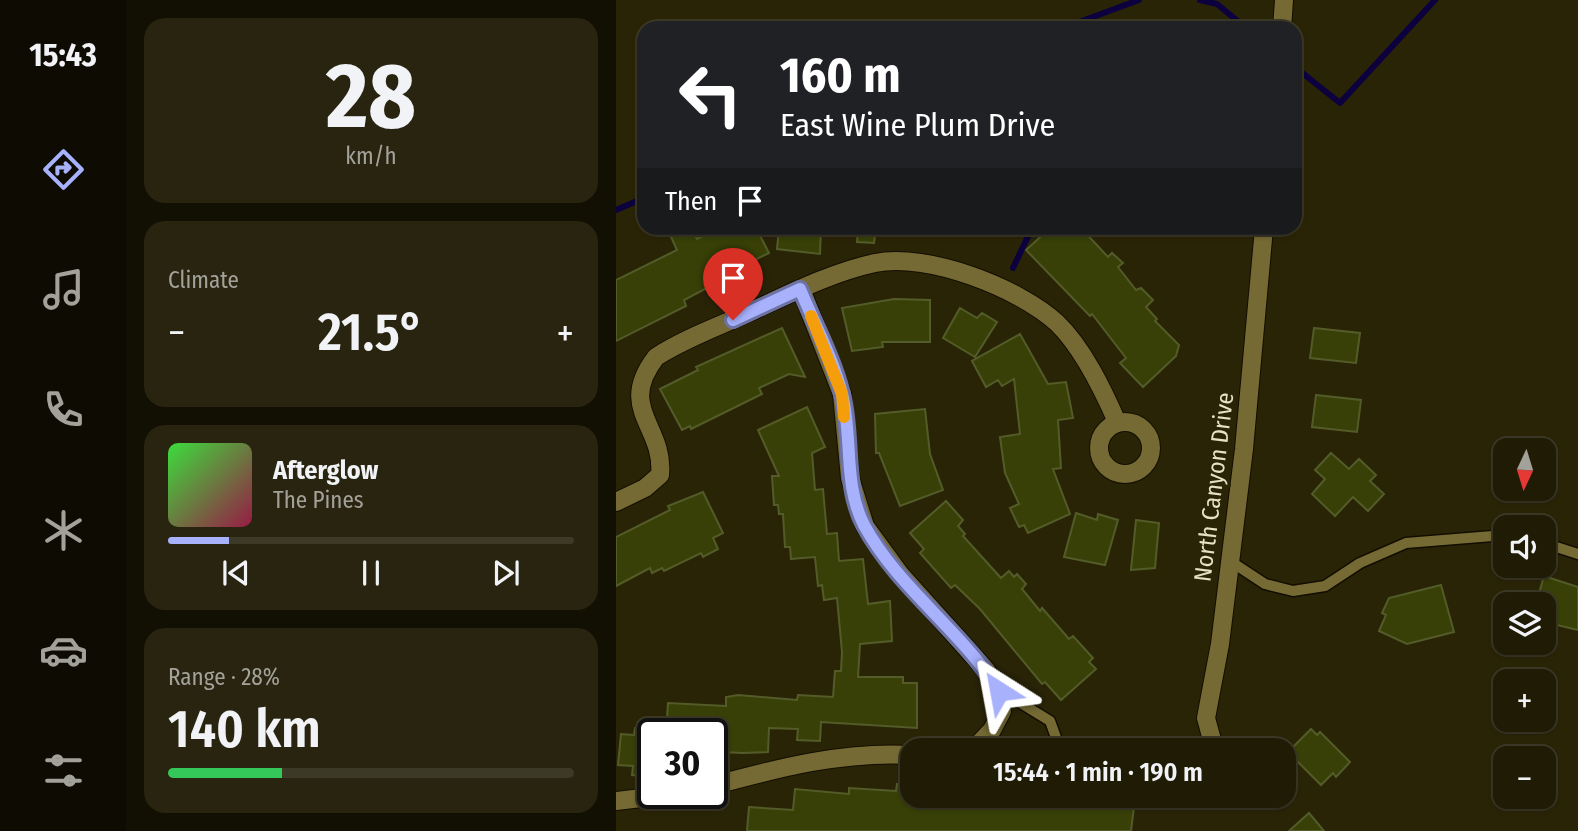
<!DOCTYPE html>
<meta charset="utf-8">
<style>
body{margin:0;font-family:"Fira Sans Condensed",sans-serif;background:#28240f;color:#f1f3f6;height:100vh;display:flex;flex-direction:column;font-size:26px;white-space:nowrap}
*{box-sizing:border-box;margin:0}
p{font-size:23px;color:#a2a19a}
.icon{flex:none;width:38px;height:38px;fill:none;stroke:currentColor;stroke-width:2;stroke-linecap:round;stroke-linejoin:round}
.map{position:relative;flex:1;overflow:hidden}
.details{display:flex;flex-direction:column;gap:18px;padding:18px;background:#120f03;width:490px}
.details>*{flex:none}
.top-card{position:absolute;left:21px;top:21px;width:665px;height:214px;border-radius:21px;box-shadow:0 2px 5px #0004,0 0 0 2px #3d3927;background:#202124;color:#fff;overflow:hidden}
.needle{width:46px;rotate:184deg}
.tools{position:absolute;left:877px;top:438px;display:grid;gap:14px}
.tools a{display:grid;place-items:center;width:63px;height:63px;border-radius:14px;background:#201b05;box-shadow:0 2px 5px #0004,0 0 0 2px #3d3927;font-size:35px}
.speed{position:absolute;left:21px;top:718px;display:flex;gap:14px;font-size:35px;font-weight:700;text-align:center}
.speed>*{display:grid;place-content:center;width:91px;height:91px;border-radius:50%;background:#201b05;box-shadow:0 2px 5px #0004,0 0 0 2px #3d3927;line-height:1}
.speed .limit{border:4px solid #111;border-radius:10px;background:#fff;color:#111}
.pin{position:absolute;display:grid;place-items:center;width:60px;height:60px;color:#fff;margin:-72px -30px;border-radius:50% 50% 50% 0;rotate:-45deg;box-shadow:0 0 7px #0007}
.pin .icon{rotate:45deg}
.me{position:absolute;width:77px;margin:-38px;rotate:326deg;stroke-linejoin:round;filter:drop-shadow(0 0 5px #0008)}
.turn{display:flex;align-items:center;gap:24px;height:147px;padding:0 28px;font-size:32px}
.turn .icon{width:91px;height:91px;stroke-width:2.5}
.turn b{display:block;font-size:49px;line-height:60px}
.then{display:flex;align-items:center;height:66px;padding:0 28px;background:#0003;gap:14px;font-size:26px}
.big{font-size:52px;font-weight:600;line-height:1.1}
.details .widget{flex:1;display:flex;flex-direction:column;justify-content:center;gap:10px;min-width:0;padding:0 24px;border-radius:21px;background:#28240f}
.details .dial{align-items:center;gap:0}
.dial b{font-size:91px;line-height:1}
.song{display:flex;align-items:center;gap:21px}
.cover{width:84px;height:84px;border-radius:10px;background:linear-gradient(135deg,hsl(120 70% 55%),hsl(340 70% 35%))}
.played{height:7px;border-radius:4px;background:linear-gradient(90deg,#a7b1fc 15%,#3d3927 15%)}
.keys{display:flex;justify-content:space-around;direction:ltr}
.heat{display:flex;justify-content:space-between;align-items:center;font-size:38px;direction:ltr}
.charge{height:10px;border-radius:5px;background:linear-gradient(90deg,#34c759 28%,#3d3927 0)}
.trip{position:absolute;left:284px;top:738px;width:396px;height:70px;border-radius:21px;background:#201b05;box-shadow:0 2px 5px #0004,0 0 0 2px #3d3927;font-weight:600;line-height:70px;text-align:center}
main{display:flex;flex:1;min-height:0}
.tab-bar{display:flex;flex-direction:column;width:126px;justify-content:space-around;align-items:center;background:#0d0b02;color:#a2a19a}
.tab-bar .icon{width:49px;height:49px}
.tab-bar .selected{color:#a7b1fc}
.tab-bar b{font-size:32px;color:#f1f3f6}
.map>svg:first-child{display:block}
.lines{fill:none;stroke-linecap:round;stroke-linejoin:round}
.stream{stroke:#0c003f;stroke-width:6}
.building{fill:#384007;stroke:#535c28;stroke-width:2}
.service-casing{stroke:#130d00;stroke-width:13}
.minor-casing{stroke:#130d00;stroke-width:20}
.service{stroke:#756a33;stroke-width:10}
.minor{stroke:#756a33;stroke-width:18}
.route-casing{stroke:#6d73a4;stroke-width:18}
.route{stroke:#a7b1fc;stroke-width:12}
.slow{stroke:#f59e0b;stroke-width:12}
.labels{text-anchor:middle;stroke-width:7;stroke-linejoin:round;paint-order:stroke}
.street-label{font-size:24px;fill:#e7e1c5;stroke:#2a2407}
</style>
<main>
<nav class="tab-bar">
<b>15:43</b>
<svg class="icon selected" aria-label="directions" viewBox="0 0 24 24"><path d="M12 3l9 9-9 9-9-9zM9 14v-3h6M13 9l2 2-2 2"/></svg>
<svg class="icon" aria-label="music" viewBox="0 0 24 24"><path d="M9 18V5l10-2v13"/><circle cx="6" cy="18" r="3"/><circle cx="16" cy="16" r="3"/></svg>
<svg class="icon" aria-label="phone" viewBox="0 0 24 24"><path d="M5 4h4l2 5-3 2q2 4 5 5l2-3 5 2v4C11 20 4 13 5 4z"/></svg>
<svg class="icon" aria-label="climate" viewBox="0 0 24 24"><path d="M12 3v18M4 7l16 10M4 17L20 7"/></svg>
<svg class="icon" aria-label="car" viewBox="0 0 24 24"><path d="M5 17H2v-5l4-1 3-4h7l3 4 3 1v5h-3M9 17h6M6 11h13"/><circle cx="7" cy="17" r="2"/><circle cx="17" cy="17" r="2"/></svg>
<svg class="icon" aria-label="filters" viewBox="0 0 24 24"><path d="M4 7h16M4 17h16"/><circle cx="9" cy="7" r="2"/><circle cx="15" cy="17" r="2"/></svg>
</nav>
<section class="details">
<div class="widget dial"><b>28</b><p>km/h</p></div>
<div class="widget"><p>Climate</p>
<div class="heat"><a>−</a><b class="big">21.5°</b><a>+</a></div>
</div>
<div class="widget">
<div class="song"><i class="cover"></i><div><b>Afterglow</b><p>The Pines</p></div></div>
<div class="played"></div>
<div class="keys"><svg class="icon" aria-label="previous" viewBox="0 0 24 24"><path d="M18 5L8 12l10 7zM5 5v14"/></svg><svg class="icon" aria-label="pause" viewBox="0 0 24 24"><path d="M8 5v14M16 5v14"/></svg><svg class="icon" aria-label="next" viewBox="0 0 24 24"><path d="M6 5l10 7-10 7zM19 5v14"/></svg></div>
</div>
<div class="widget"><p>Range · 28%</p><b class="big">140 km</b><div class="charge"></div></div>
</section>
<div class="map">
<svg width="962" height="831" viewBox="0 0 962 831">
<rect width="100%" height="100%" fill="#2a2407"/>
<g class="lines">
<path class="stream" d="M584 0 601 4 630 28
M447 28 523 0
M679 67 724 103 819 0
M0 210 28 198
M397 268 416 228"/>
</g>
<path class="building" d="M75 228 81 239 105 228H140L153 253 110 274 112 277 68 300 70 306 0 341V280L61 250 55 237Z
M163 228H205L204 254 161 249Z
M242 228H260L258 243 241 242Z
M434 228H465L492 257 496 253 507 263 502 267 520 290 525 288 537 300 530 307 541 319 539 321 563 345 560 356 527 387 504 363 510 358 476 314 474 316 410 250Z
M278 299 314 300V342H266L267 347 236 351 226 308Z
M344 308 361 318 366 313 381 322 359 357 327 338Z
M166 328 189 377 173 374 143 388 146 394 75 429 74 426 66 430 44 389 82 370 80 367Z
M698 328 744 333 740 363 694 358Z
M404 334 432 384 450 382 457 418 442 420 445 468 437 469 454 514 412 533 408 525 403 527 394 508 403 504 389 473 384 437 404 434 398 379 386 386 382 380 370 387 356 361Z
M700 395 745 400 741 432 696 427Z
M191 407 209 447 196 453 199 490 207 489 211 534 221 533 223 561 247 559 252 604 274 601 276 641 244 644 242 677H287V683H301V728L205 722 204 741 181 740 182 729 153 728 152 752 126 753 108 752 109 733H50L52 703 110 706V697L122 695 181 700 182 695 217 697 219 671H225L226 652 221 598 208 600 206 585 202 586 199 557 175 559 174 547H169L167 514H163L162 505H158L156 476H163L142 430Z
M309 409 314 454 327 490 284 506 263 453H260L259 414Z
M715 453 733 469 743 459 760 475 754 481 768 494 752 511 737 497 719 516 696 494 709 479 699 470Z
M87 492 107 533 97 538 102 549 87 557 85 553 48 571 46 568 36 573 34 568 0 586V537L54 510 52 506Z
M330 501 347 520 342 526 349 534 347 536 385 578 393 571 398 577 401 574 410 584 406 589 424 611 426 608 453 639 457 636 477 658 473 662 480 669 445 700 429 682 426 684 364 609 339 585 335 588 304 553 308 549 294 533Z
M460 513 481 520 482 514 502 520 489 565 448 557Z
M520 520 543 523 539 568 515 570Z
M928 576 962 587V630L928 622V604H920Z
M825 585 838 632 791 644 763 631 770 615 766 613 773 598Z
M19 728 37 730V777L16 775 17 766 2 765 5 734 18 735Z
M695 729 701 735 704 732 734 762 720 777 717 773 705 785 672 752Z
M281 784 296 786V796L368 798V803L419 808 420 802 474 807 476 802 518 807 515 831H131L133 807 177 810 179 789 233 794V788L280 791Z
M693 813 708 831H673Z"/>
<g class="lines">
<g class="service-casing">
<path id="service" d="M928 543 962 554
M614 561 649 584 677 591 709 586 744 563 790 543 889 535
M382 689 434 721 442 743 438 751"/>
</g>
<g class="minor-casing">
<path id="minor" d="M666 28 668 0
M185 289 226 394 234 478 249 526 284 574 370 670 383 691 386 711 376 730 356 751
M483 448a26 26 0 1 1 52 0a26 26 0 1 1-52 0Z
M0 502 29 488 44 475C49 426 0 409 40 357 69 338 104 326 136 311 175 293 217 272 259 263 311 252 403 288 441 323 467 348 487 390 501 422
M599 751 590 718 604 644 628 449 648 228
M96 786C162 768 227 751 296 755
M0 801 67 793"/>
</g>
<use href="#service" class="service"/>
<use href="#minor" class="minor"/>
</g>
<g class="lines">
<g class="route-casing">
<path id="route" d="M117 320 184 289C198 323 217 358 226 394 237 437 227 484 248 525 282 588 346 631 383 691"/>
</g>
<use href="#route" class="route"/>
<path class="slow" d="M195 316 226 394 228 417"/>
</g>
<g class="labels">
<g class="street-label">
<text transform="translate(598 487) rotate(-83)" y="8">North Canyon Drive</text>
</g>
</g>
</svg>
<div class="tools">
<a><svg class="needle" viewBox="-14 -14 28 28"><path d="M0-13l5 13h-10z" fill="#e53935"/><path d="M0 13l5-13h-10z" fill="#a2a19a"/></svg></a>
<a><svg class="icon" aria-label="sound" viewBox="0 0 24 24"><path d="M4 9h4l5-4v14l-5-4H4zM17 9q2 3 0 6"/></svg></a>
<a><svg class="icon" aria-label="layers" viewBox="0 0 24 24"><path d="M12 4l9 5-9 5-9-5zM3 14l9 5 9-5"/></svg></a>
<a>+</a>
<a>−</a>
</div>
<div class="speed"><div class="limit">30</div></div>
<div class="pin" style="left:117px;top:320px;background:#d93025"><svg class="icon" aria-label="arrive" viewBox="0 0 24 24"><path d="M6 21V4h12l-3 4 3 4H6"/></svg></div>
<svg class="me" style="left:383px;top:691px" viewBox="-20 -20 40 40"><path d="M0-17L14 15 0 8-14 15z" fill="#a7b1fc" stroke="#fff" stroke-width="4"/></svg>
<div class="trip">15:44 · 1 min · 190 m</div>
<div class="top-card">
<div class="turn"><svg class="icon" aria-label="left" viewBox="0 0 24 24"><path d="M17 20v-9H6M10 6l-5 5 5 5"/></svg><div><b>160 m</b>East Wine Plum Drive</div></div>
<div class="then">Then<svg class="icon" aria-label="arrive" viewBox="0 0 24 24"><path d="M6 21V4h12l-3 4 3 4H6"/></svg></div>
</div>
</div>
</main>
